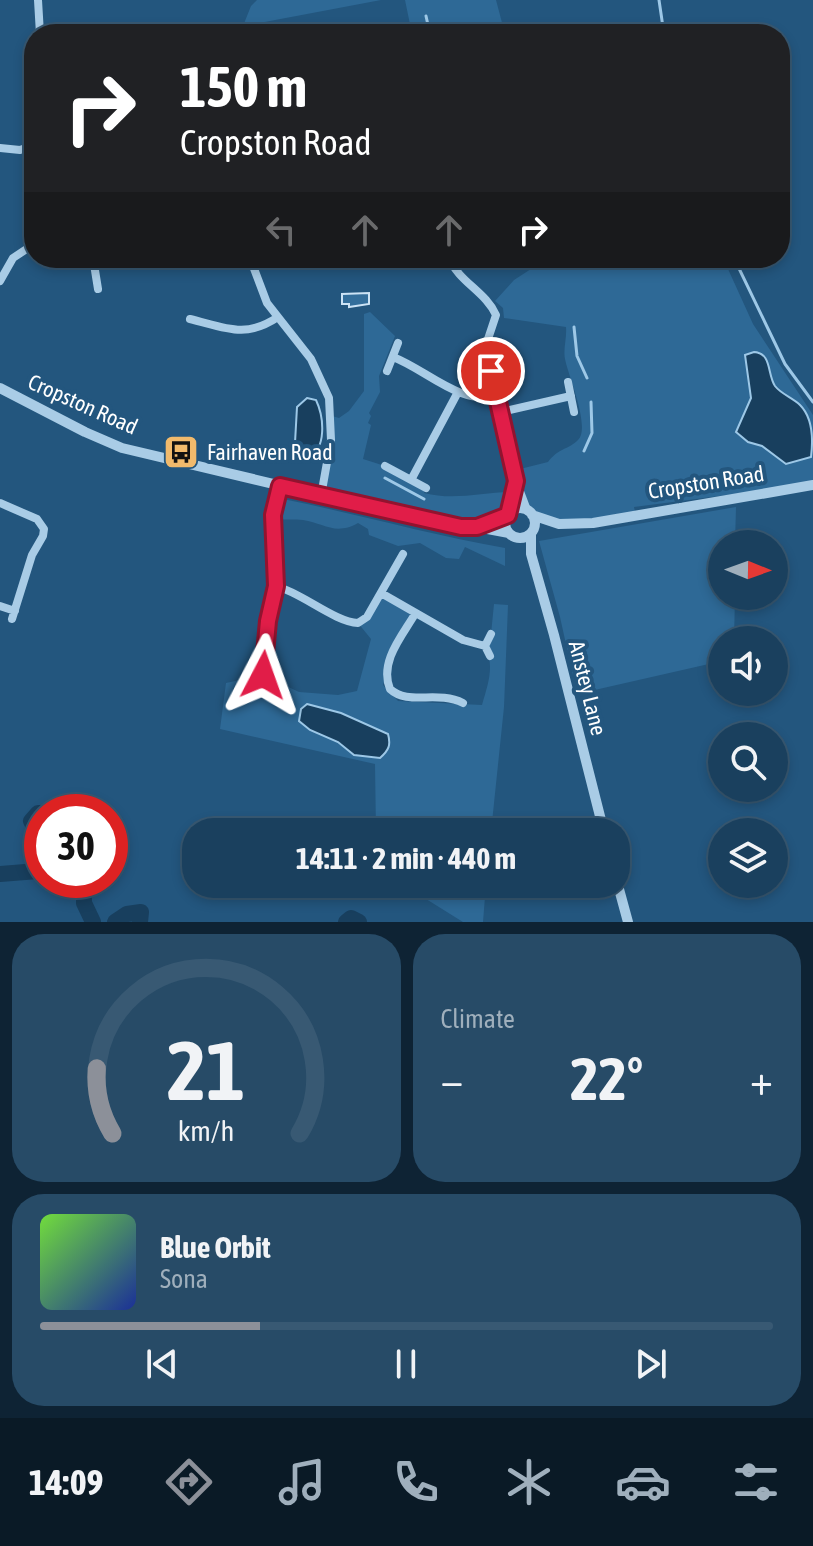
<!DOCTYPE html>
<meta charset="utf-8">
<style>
body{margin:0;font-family:"Asap Condensed",sans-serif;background:#274b67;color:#f1f3f6;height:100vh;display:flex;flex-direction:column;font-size:30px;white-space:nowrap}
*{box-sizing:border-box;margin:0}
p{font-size:26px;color:#9fafbc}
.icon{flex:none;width:44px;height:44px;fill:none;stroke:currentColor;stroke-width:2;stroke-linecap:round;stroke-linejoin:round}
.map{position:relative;height:922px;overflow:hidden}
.drawer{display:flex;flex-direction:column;gap:12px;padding:12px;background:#0e2334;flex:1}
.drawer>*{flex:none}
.banner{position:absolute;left:24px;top:24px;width:766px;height:244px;border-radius:32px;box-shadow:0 4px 12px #0003,0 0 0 2px #385973;background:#202124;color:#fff;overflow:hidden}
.needle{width:52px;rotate:91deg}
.buttons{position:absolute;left:708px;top:530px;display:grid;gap:16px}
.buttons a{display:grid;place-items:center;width:80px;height:80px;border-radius:50%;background:#1a405e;box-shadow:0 4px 12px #0003,0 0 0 2px #385973;font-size:40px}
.speed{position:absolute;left:24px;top:794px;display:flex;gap:16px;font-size:40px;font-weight:700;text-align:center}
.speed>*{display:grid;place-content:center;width:104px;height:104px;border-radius:50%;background:#1a405e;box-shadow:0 4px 12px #0003,0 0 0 2px #385973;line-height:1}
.speed .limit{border:12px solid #d22;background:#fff;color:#111}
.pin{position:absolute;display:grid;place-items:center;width:68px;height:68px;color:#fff;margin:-34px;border:4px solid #fff;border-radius:50%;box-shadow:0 2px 8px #0007}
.me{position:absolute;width:88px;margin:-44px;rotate:4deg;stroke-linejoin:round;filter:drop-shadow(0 0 6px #0008)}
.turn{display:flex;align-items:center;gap:28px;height:168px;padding:0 24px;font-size:36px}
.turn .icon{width:104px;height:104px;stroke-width:2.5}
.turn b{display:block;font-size:56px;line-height:68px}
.lanes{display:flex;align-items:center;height:76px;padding:0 24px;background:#0003;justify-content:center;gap:40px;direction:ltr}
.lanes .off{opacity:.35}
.big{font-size:60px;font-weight:700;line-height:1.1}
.drawer .tile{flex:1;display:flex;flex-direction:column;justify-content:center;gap:12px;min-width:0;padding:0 28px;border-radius:32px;background:#274b67}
.drawer .dial{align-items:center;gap:0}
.dial svg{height:208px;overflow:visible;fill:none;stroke:#385973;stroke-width:7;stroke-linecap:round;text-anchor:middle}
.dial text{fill:#f1f3f6;stroke:none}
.song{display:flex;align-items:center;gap:24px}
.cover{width:96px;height:96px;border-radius:12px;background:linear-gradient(135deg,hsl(100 70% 55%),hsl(230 70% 35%))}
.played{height:8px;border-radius:4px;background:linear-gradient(90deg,#8c9099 30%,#385973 30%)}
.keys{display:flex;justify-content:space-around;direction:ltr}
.heat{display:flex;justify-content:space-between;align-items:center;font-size:44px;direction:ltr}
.drawer .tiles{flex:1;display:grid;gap:12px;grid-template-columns:1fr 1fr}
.tile:last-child{grid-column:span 2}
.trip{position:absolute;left:182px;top:818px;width:448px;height:80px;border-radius:32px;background:#1a405e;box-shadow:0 4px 12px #0003,0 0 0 2px #385973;font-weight:700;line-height:80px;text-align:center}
.menu{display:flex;height:128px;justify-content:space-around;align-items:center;background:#0a1a26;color:#9fafbc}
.menu .icon{width:56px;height:56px}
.menu .on{color:#8c9099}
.menu b{font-size:36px;color:#f1f3f6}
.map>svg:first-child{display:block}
.green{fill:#2e6996}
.water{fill:#183f5e;stroke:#9dc8e7;stroke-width:2}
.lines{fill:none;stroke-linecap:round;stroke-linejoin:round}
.stream{stroke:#9dc8e7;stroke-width:3}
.river{stroke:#183f5e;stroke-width:16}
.building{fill:#336e9b;stroke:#cce3f5;stroke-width:2}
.minor{stroke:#a9cce6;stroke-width:8}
.tertiary{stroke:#a9cce6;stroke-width:10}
.route-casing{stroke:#92132f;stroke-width:20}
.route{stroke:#e11d48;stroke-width:14}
.labels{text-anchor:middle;stroke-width:8;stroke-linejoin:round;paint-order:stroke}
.street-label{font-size:22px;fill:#fff;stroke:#23567e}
.poi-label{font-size:22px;fill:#fff;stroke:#23567e;text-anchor:start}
</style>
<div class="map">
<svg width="813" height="922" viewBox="0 0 813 922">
<rect width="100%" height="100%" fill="#23567e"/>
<path class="green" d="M257 0H381L243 26 251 6Z
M405 0H496L505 34H412Z
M548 258H566L569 269 590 258H723L753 324 813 415V484L634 507 635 512 571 525 532 515 516 481 520 469 548 462C558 448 568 450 578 440 591 428 568 375 565 359 563 349 567 338 566 327L504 318 503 308 495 301 514 280Z
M370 312 395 336 379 376 380 392 369 413 371 416 368 423 371 425 363 459 385 466 426 488 424 493C454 501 484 492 514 492L508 515 477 527 321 496 332 416 339 418 349 411 364 391V314Z
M473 358H482L489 387 488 390 480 393 459 384Z
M283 499C357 514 431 535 505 548V566L465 547 459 559 446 558 420 543 398 546 369 535 368 529 358 523C335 536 324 523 303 520 295 519 286 520 278 519Z
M736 507 735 544H722V596H735L734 640H722V661L577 694 560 617 539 541Z
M383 594 411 615 394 649 383 685 398 701 482 705C488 684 495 666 485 646L491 634 494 604 508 605 504 707 491 832H376L375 764 220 729 226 683 263 675 299 692 338 695 357 691 371 639 358 623Z
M402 884H486L483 922H463Z"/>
<path class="water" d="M754 352C772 353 767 374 775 386 781 394 793 398 800 405 813 418 813 441 811 457L786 464 762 446 748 442 736 432 751 398 745 355Z
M307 398 316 400C324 417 327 449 308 458L298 453 295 443 297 407Z
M307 704 341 713 388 734C391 745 389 750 380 758L354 755 338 742 310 730 299 721 301 709Z"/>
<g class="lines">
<path class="stream" d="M659 0 664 34
M426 16 430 34
M734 258 785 364 813 402
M574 327 577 356 587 378
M584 451 592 433 591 402
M385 478 424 499"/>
<path class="river" d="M42 813H38L31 821 42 843
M0 874 38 871 42 862
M84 880V903L93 922
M115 922 127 914 141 912 140 922
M346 922 351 918 359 922"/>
</g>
<path class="building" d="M369 293V304L349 307V304H342V294Z"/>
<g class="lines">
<path class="minor" d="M38 0 40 34
M0 148 20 150 34 145
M93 258 98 289
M250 258 267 303 311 359 329 398 331 440 321 496
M449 258C459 282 486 292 496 315L486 345 487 352 516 481 527 510
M0 281 13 258 34 244
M190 319C226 328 245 339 278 317
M393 357C427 370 459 405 497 396
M387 371 398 343
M568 382 574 412
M501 412 571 396
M385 466 426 488
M411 480 458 392
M0 503 37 519 44 529 43 536 32 555 12 619
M509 513 515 483
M276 586C302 593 335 622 358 623L367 617 403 554
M381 593 463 640 485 646
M0 606 15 611
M415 614C402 636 379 662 390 689 408 706 437 690 463 703
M490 656 485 646 491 634
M263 675 268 621 276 586 273 515 280 486
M252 680 263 675 273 681"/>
<path class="tertiary" d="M0 388 85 432 122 448 447 525 477 527 509 533
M505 523a15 15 0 1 1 30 0a15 15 0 1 1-30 0Z
M532 515 559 524 593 523 813 485
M531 533V554L554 635 604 832
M616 878 628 922"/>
</g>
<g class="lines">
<g class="route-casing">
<path id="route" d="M263 675 268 621 276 586 273 515 280 486 461 527H477L508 515 516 481 491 371"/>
</g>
<use href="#route" class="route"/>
</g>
<defs>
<g id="bus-square" transform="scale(1.8)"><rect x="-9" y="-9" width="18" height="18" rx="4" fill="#f1ba6c" stroke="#23567e"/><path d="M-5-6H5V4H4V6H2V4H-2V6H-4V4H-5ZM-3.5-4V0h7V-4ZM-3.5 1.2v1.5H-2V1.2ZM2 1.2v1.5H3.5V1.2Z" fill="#111"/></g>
</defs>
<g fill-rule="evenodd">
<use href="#bus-square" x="181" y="452"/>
</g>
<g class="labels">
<g class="street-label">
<text transform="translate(83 404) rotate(24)" y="8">Cropston Road</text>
<text transform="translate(706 482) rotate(-9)" y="8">Cropston Road</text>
<text transform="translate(588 688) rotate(76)" y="8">Anstey Lane</text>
</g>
<g class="poi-label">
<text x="207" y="460">Fairhaven Road</text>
</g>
</g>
</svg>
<div class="buttons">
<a><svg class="needle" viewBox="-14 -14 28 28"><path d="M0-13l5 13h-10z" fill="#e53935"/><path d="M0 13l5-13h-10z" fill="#9fafbc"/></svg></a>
<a><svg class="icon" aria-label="sound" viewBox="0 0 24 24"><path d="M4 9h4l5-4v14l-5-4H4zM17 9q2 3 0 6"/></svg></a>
<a><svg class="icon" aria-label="search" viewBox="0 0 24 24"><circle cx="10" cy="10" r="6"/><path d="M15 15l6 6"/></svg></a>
<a><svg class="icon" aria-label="layers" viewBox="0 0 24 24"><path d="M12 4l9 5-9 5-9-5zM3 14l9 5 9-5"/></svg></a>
</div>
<div class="speed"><div class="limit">30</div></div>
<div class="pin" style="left:491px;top:371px;background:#d93025"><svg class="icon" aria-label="arrive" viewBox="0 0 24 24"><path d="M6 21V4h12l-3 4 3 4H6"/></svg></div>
<svg class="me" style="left:263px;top:675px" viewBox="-20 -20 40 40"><path d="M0-17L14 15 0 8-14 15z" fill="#e11d48" stroke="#fff" stroke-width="4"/></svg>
<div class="trip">14:11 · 2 min · 440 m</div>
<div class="banner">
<div class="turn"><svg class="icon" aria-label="right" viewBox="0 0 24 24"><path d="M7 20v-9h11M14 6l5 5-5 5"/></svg><div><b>150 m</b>Cropston Road</div></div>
<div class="lanes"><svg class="icon off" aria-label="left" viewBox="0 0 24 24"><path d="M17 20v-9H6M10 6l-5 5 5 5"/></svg><svg class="icon off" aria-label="ahead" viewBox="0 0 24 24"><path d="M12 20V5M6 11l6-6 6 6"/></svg><svg class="icon off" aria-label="ahead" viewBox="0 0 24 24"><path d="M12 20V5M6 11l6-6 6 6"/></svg><svg class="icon" aria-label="right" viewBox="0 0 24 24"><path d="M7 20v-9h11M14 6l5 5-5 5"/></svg></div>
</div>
</div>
<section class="drawer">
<div class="tiles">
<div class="tile dial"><svg viewBox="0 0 100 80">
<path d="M14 69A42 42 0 1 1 86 69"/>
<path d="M14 69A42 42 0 0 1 8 44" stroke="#8c9099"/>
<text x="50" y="56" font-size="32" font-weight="700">21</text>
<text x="50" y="72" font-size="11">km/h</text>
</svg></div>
<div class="tile"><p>Climate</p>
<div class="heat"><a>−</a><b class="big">22°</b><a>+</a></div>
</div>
<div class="tile">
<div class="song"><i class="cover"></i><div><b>Blue Orbit</b><p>Sona</p></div></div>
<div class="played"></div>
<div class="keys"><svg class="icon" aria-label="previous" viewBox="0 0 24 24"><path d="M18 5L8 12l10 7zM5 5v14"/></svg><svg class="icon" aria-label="pause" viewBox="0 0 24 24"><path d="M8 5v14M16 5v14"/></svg><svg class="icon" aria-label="next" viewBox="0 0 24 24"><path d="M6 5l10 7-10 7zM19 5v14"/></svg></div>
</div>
</div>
</section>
<nav class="menu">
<b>14:09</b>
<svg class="icon on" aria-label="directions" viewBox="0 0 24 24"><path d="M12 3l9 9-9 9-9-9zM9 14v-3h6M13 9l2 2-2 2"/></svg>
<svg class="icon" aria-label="music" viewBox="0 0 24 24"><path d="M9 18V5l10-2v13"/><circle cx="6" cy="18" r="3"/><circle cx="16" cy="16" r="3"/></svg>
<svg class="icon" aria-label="phone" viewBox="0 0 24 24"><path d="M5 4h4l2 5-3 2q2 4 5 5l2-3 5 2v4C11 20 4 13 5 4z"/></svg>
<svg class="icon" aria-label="climate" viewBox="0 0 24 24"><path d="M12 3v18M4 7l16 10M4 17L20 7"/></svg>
<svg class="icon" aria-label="car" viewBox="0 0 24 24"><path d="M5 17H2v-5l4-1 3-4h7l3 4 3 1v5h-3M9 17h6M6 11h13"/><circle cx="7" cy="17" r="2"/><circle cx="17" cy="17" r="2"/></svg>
<svg class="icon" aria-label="filters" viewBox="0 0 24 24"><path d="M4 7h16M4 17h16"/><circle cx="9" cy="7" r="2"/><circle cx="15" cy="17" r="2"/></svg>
</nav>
